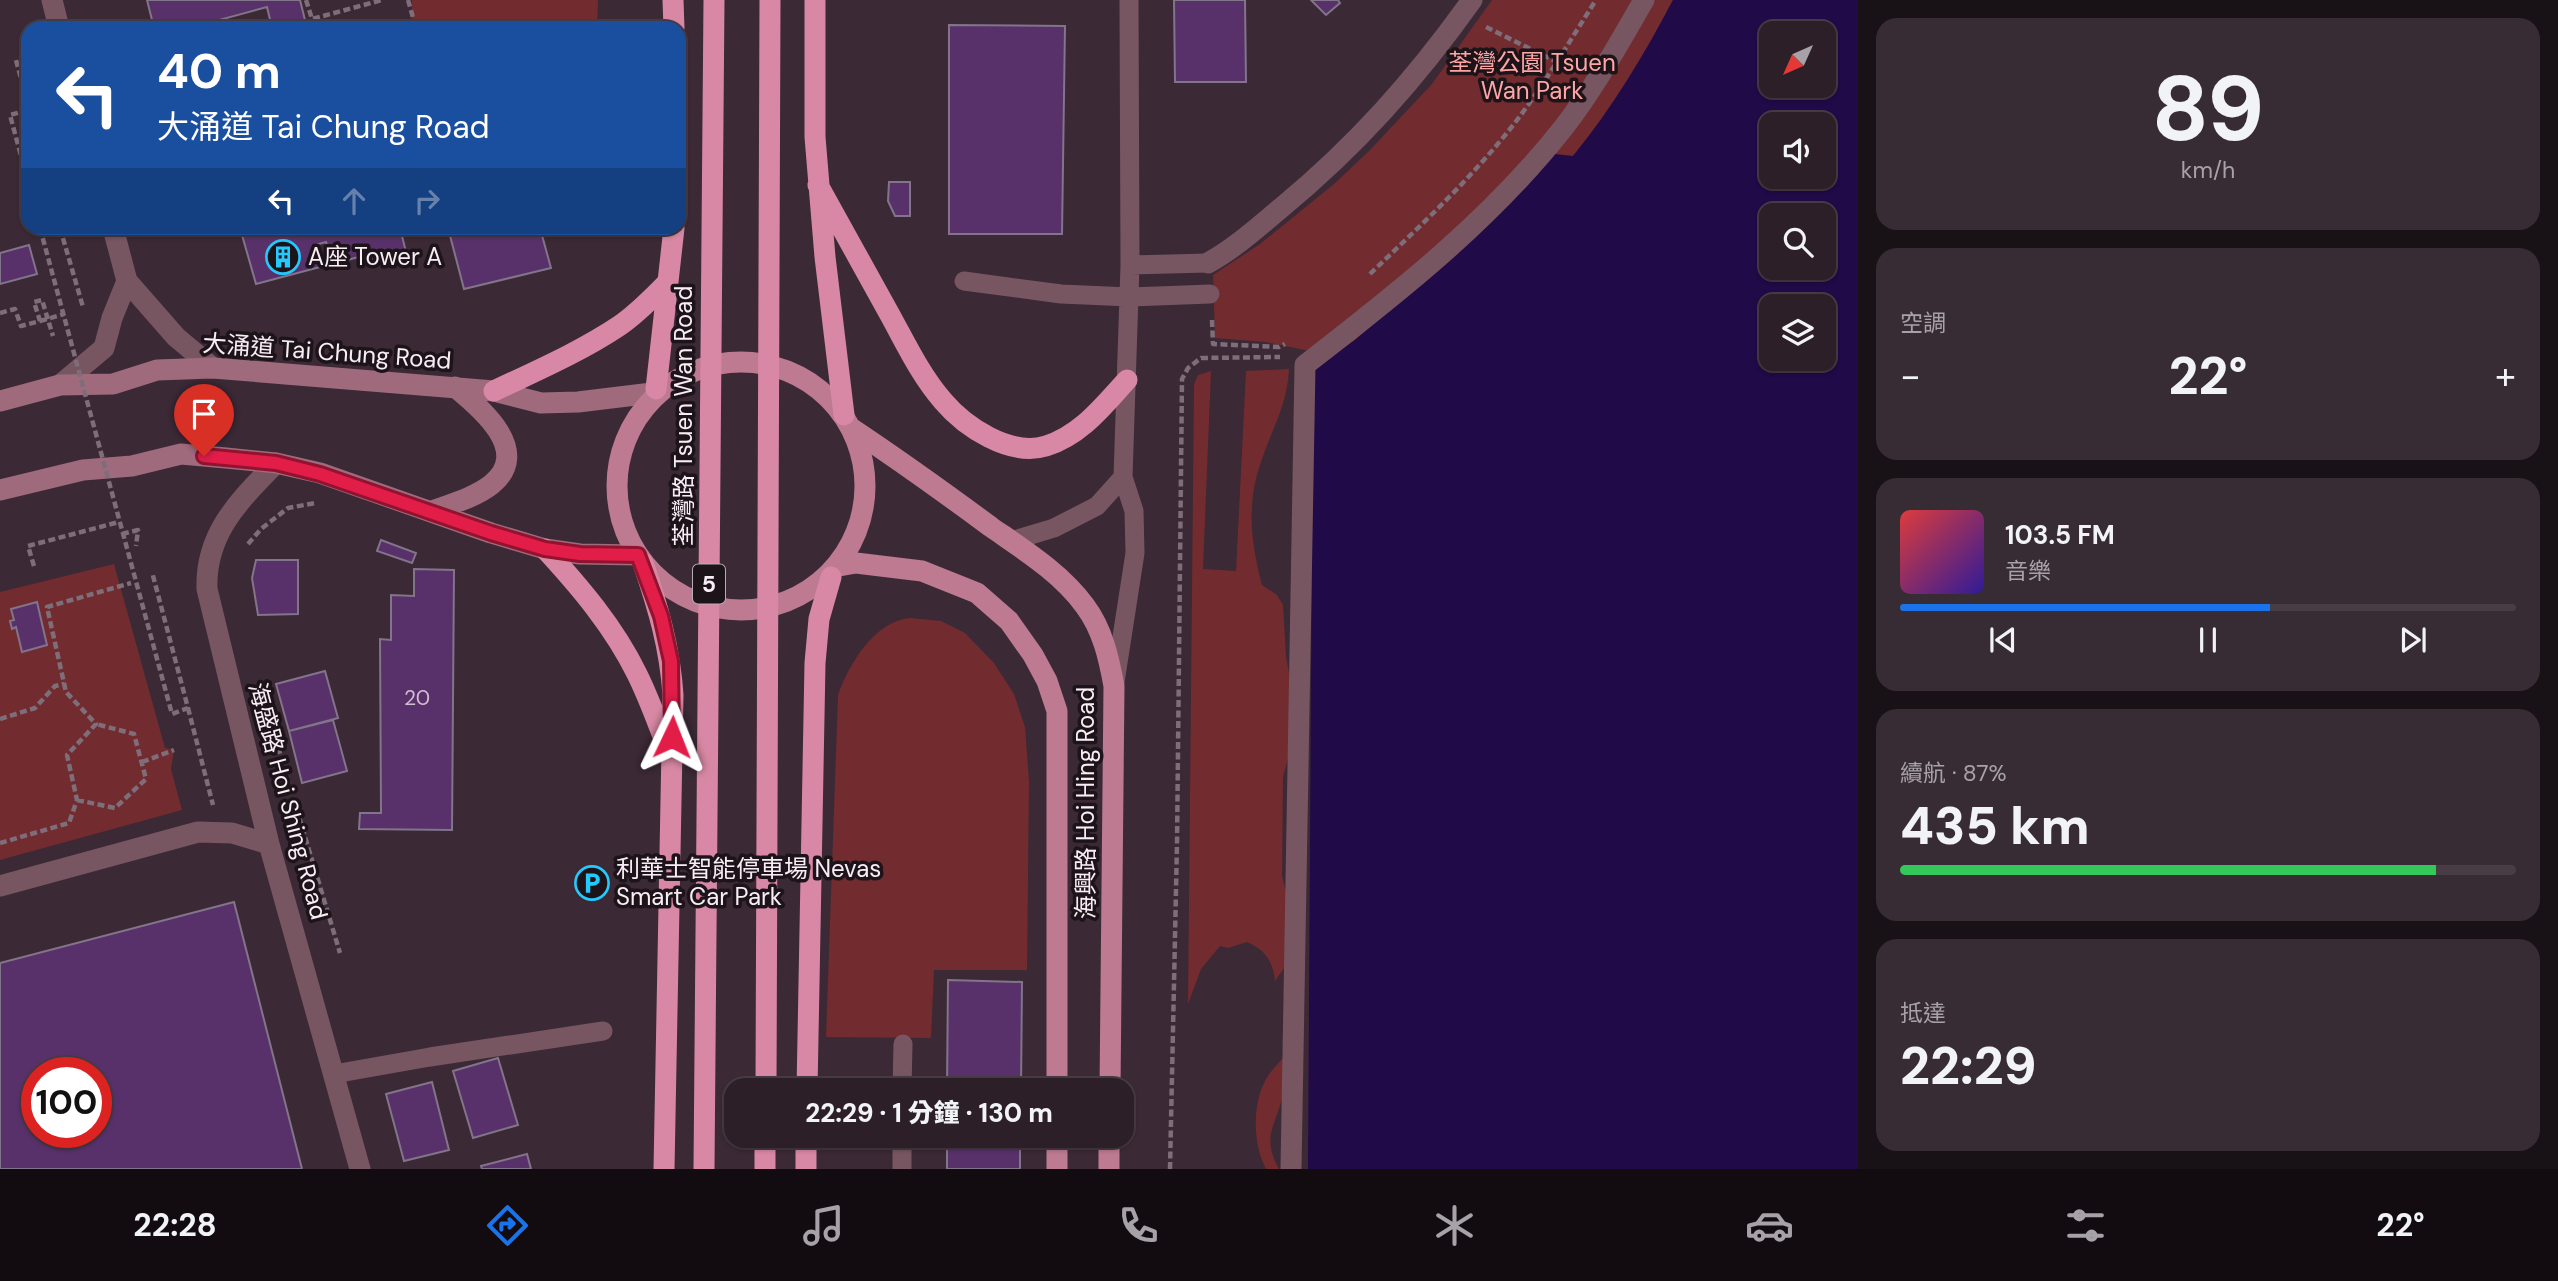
<!DOCTYPE html>
<html lang="zh-TW">
<meta charset="utf-8">
<style>
body{margin:0;font-family:"DM Sans","Noto Sans TC",sans-serif;background:#382c34;color:#f1f3f6;height:100vh;display:flex;flex-direction:column;font-size:26px;white-space:nowrap}
*{box-sizing:border-box;margin:0}
p{font-size:23px;color:#a6a2a8}
.icon{flex:none;width:38px;height:38px;fill:none;stroke:currentColor;stroke-width:2;stroke-linecap:round;stroke-linejoin:round}
.map{position:relative;flex:1;overflow:hidden}
.side{display:flex;flex-direction:column;gap:18px;padding:18px;background:#181116;width:700px}
.side>*{flex:none}
.hud{position:absolute;left:21px;top:21px;width:665px;height:214px;border-radius:21px;box-shadow:0 2px 5px #0004,0 0 0 2px #483d45;background:#1a4fa0;color:#fff;overflow:hidden}
.needle{width:46px;rotate:225deg}
.fabs{position:absolute;left:1759px;top:21px;display:grid;gap:14px}
.fabs a{display:grid;place-items:center;width:77px;height:77px;border-radius:14px;background:#2c1f28;box-shadow:0 2px 5px #0004,0 0 0 2px #483d45;font-size:35px}
.speed{position:absolute;left:21px;top:1057px;display:flex;gap:14px;font-size:35px;font-weight:700;text-align:center}
.speed>*{display:grid;place-content:center;width:91px;height:91px;border-radius:50%;background:#2c1f28;box-shadow:0 2px 5px #0004,0 0 0 2px #483d45;line-height:1}
.speed .limit{border:10px solid #d22;background:#fff;color:#111}
.pin{position:absolute;display:grid;place-items:center;width:60px;height:60px;color:#fff;margin:-72px -30px;border-radius:50% 50% 50% 0;rotate:-45deg;box-shadow:0 0 7px #0007}
.pin .icon{rotate:45deg}
.me{position:absolute;width:77px;margin:-38px;rotate:2deg;stroke-linejoin:round;filter:drop-shadow(0 0 5px #0008)}
.turn{display:flex;align-items:center;gap:24px;height:147px;padding:0 21px;font-size:32px}
.turn .icon{width:91px;height:91px;stroke-width:2.5}
.turn b{display:block;font-size:49px;line-height:60px}
.lanes{display:flex;align-items:center;height:66px;padding:0 21px;background:#0003;justify-content:center;gap:35px;direction:ltr}
.lanes .off{opacity:.35}
.big{font-size:52px;font-weight:800;line-height:1.1}
.side .widget{flex:1;display:flex;flex-direction:column;justify-content:center;gap:10px;min-width:0;padding:0 24px;border-radius:21px;background:#382c34}
.side .dial{align-items:center;gap:0}
.dial b{font-size:91px;line-height:1}
.song{display:flex;align-items:center;gap:21px}
.cover{width:84px;height:84px;border-radius:10px;background:linear-gradient(135deg,hsl(0 70% 55%),hsl(250 70% 35%))}
.played{height:7px;border-radius:4px;background:linear-gradient(90deg,#1a73e8 60%,#483d45 60%)}
.keys{display:flex;justify-content:space-around;direction:ltr}
.heat{display:flex;justify-content:space-between;align-items:center;font-size:38px;direction:ltr}
.charge{height:10px;border-radius:5px;background:linear-gradient(90deg,#34c759 87%,#483d45 0)}
.trip{position:absolute;left:724px;top:1078px;width:410px;height:70px;border-radius:21px;background:#2c1f28;box-shadow:0 2px 5px #0004,0 0 0 2px #483d45;font-weight:800;line-height:70px;text-align:center}
.tab-bar{display:flex;height:112px;justify-content:space-around;align-items:center;background:#120c10;color:#a6a2a8}
.tab-bar .icon{width:49px;height:49px}
.tab-bar .selected{color:#1a73e8}
.tab-bar b{font-size:32px;color:#f1f3f6}
main{display:flex;flex:1;min-height:0}
.map>svg:first-child{display:block}
.green{fill:#722b2f}
.water{fill:#200a47;fill-rule:evenodd}
.pier{fill:#3b2936}
.building{fill:#58316b;stroke:#827489;stroke-width:2;fill-rule:evenodd}
.lines{fill:none;stroke-linecap:round;stroke-linejoin:round}
.path{stroke:#7e6e7a;stroke-width:4.5;stroke-dasharray:7 3.5;stroke-linecap:butt}
.service{stroke:#775661;stroke-width:19}
.pedestrian{stroke:#775661;stroke-width:21}
.minor{stroke:#775661;stroke-width:21}
.tertiary{stroke:#775661;stroke-width:21}
.secondary{stroke:#9f6a7c;stroke-width:21}
.primary{stroke:#bd7a91;stroke-width:21}
.motorway{stroke:#d888a4;stroke-width:21}
.path-bridge{stroke:#7e6e7a;stroke-width:4.5;stroke-dasharray:7 3.5;stroke-linecap:butt}
.motorway-bridge{stroke:#d888a4;stroke-width:21}
.route-casing{stroke:#92132f;stroke-width:18}
.route{stroke:#e11d48;stroke-width:12}
.labels{text-anchor:middle;stroke-width:7;stroke-linejoin:round;paint-order:stroke}
.number-label{font-size:21px;fill:#d1bed2}
.shield{fill:#1d141a;stroke:#b7acb3;stroke-width:2}
.shield-label{font-size:23px;font-weight:bold;fill:#f9edf5}
.park-label{font-size:24px;fill:#ffa5a5;stroke:#1d141a}
.poi-label{font-size:24px;fill:#f9edf5;stroke:#1d141a;text-anchor:start}
.street-label{font-size:24px;fill:#f9edf5;stroke:#1d141a}
</style>
<main>
<div class="map">
<svg width="1858" height="1169" viewBox="0 0 1858 1169">
<rect width="100%" height="100%" fill="#3b2936"/>
<path class="green" d="M412 0H598L597 28H412Z
M1492 0H1673L1640 62 1612 107 1573 156 1388 313 1355 340 1313 369 1320 353 1265 342 1215 338 1213 275 1260 244 1334 184 1369 151 1432 84Z
M1289 369C1287 407 1272 428 1261 462 1246 505 1251 543 1262 585L1277 595 1283 605 1286 656 1293 697 1291 747 1283 777 1282 876 1291 911V958L1275 981C1273 961 1265 950 1247 942L1228 948 1220 946 1201 969 1188 1004 1194 384 1198 375 1211 371 1203 569 1236 571 1246 371Z
M114 564 165 748 174 750 171 769 182 810 0 860V592Z
M910 618 941 621 965 633 994 663 1014 694 1025 727 1029 781 1027 970H934L931 1038 826 1037 838 695C848 666 874 621 910 618Z
M1286 1054C1285 1069 1286 1085 1282 1099 1274 1128 1262 1138 1279 1169H1266C1253 1144 1252 1106 1265 1081 1270 1071 1280 1062 1286 1054Z"/>
<path class="water" d="M1673 0H1858V1169H1308L1313 369 1355 340 1417 286 1546 153 1573 156C1613 107 1644 55 1673 0ZM1771 33H1824V86H1771ZM1771 124H1824V177H1771ZM1771 215H1824V268H1771ZM1771 306H1824V359H1771Z"/>
<path class="pier" d="M97 326 138 491 0 531V353Z"/>
<path class="building" d="M147 0H300L307 28H272L267 7 190 28H154Z
M1174 0H1245L1246 82H1175Z
M1311 0H1338L1340 3 1326 15Z
M949 25 1065 26 1062 234H949Z
M889 182H910V216H895L888 201Z
M240 228H400L406 252 372 261 370 254 332 264 326 242 315 245 320 267 256 284Z
M448 228H540L551 268 464 289Z
M29 245 37 274 0 284V253Z
M381 540 416 553 412 563 377 551Z
M256 560H298V614L258 615 252 578Z
M414 569 454 570 452 830 359 829 360 813H381L380 639 391 640V595L414 596Z
M37 602 47 645 22 652 16 627 12 629 10 621 14 620 11 609Z
M325 671 338 718 289 731 276 684Z
M333 720 347 771 302 783 289 731Z
M234 902 302 1169H0V963ZM37 1073H96V1132H37Z
M948 980 1022 982 1021 1090H947Z
M498 1058 518 1125 473 1138 453 1071Z
M432 1082 449 1150 404 1161 386 1094Z
M947 1136H1020V1169H947Z
M527 1154 531 1169H482L481 1166Z"/>
<g class="lines">
<path class="path" d="M306 0 312 19 382 0
M408 0 416 28
M1486 27 1557 62 1571 72
M26 57 16 60 28 105
M28 110 10 115 28 182
M60 228 83 307
M1370 274C1420 226 1471 179 1514 124 1544 85 1569 42 1596 0
M0 313 15 309 21 326 40 321 34 302 42 300 53 336
M1212 320 1213 344 1279 347 1285 344
M122 534 138 530 136 546
M248 544 261 529 288 508 315 503
M34 566 28 546 119 522
M188 708 213 805
M0 719 35 708 55 686 64 684
M275 737 340 953
M142 762 174 750
M77 800 115 808 146 779 134 734 96 724
M0 843 69 823 77 800 67 755 96 724 66 692 47 607 131 583
M1170 1169 1177 844 1182 379 1188 368 1201 358 1280 357"/>
<path class="service" d="M1130 265 1208 263
M964 281 1061 294 1130 297 1210 294
M1011 541 1054 528 1097 506 1123 477
M1115 682 1135 553 1134 511 1123 477 1130 265 1129 0
M334 1074 430 1057 603 1031
M1021 1086 1057 1087
M902 1090 903 1044
M902 1169V1136"/>
<path class="pedestrian" d="M1208 263C1235 248 1257 228 1281 208 1356 146 1415 80 1472 0
M1291 1169 1305 365C1398 293 1491 220 1564 127 1595 87 1619 43 1644 0"/>
<path class="minor" d="M276 463C240 500 205 533 207 589L269 844 360 1169
M0 886 198 832 232 833 269 844"/>
<path class="tertiary" d="M52 0 59 28
M113 228 127 281 176 337 213 368
M60 385 104 348 112 318 127 281"/>
<path class="secondary" d="M0 401 60 385 113 384 157 370 213 368 494 391 541 403 578 402 652 393
M0 490 83 470 132 466 181 454 226 458 276 463 320 473 491 533 545 549 580 554 638 555
M432 511C451 504 476 497 492 484 532 451 481 408 455 387"/>
<path class="primary" d="M617 486a124 124 0 1 1 248 0a124 124 0 1 1-248 0Z
M851 428C899 460 945 493 991 527 1024 550 1061 573 1085 606 1103 630 1109 659 1114 686L1110 1090
M839 566 856 563 922 571 977 593 1009 621 1033 655 1047 681 1057 711V1090
M1057 1136V1169
M1109 1169V1136"/>
<path class="motorway" d="M673 0 674 28
M815 0V137L825 257 844 415
M818 185C842 228 866 272 890 315 906 344 921 376 943 401 965 427 1010 457 1046 446 1081 435 1103 406 1127 380
M656 389 674 228
M494 391C536 371 580 352 619 326 637 314 652 298 667 283
M545 549C580 587 614 627 637 674 649 698 658 724 668 749
M643 563C658 607 670 648 673 695L664 1169
M807 1090 815 663 819 619 831 577
M765 1169V1136
M806 1169V1136"/>
<path class="path-bridge" d="M40 228 172 714 188 708 152 572
M40 321 64 314"/>
<path class="motorway-bridge" d="M766 1090 770 0
M704 1169 714 0"/>
</g>
<g class="lines">
<g class="route-casing">
<path id="route" d="M204 456 276 463 320 474 491 533 545 549 580 554 638 555 661 616 671 661 672 737"/>
</g>
<use href="#route" class="route"/>
</g>
<defs>
<g id="building-ring" transform="scale(1.75)"><circle r="9.5" fill="#1d141a" stroke="#24c9fe" stroke-width="1.5"/><path d="M-4-6H4V6H1V3H-1V6H-4ZM-2.5-4.3h1.7v1.8h-1.7ZM.8-4.3h1.7v1.8H.8ZM-2.5-1h1.7V.8h-1.7ZM.8-1h1.7V.8H.8Z" fill="#24c9fe"/></g>
<g id="parking-ring" transform="scale(1.75)"><circle r="9.5" fill="#1d141a" stroke="#24c9fe" stroke-width="1.5"/><path d="M-3.5-5.5H1a3.5 3.5 0 0 1 0 7H-1V5.5H-3.5ZM-1-3.4V-.6H.8a1.4 1.4 0 0 0 0-2.8Z" fill="#24c9fe"/></g>
</defs>
<g fill-rule="evenodd">
<use href="#building-ring" x="283" y="257"/>
<use href="#parking-ring" x="592" y="883"/>
</g>
<g class="labels">
<g class="number-label">
<text x="417" y="705">20</text>
</g>
<rect class="shield" x="693" y="564.5" width="32" height="39" rx="5"/>
<g class="shield-label">
<text x="709" y="592">5</text>
</g>
<g class="park-label">
<text x="1532" y="71">荃灣公園 Tsuen<tspan x="1532" dy="28">Wan Park</tspan></text>
</g>
<g class="poi-label">
<text x="308" y="265">A座 Tower A</text>
<text x="616" y="877">利華士智能停車場 Nevas<tspan x="616" dy="28">Smart Car Park</tspan></text>
</g>
<g class="street-label">
<text transform="translate(327 352) rotate(4)" y="8">大涌道 Tai Chung Road</text>
<text transform="translate(684 416) rotate(-90)" y="8">荃灣路 Tsuen Wan Road</text>
<text transform="translate(288 801) rotate(75)" y="8">海盛路 Hoi Shing Road</text>
<text transform="translate(1086 803) rotate(-90)" y="8">海興路 Hoi Hing Road</text>
</g>
</g>
</svg>
<div class="fabs">
<a><svg class="needle" viewBox="-14 -14 28 28"><path d="M0-13l5 13h-10z" fill="#e53935"/><path d="M0 13l5-13h-10z" fill="#a6a2a8"/></svg></a>
<a><svg class="icon" aria-label="sound" viewBox="0 0 24 24"><path d="M4 9h4l5-4v14l-5-4H4zM17 9q2 3 0 6"/></svg></a>
<a><svg class="icon" aria-label="search" viewBox="0 0 24 24"><circle cx="10" cy="10" r="6"/><path d="M15 15l6 6"/></svg></a>
<a><svg class="icon" aria-label="layers" viewBox="0 0 24 24"><path d="M12 4l9 5-9 5-9-5zM3 14l9 5 9-5"/></svg></a>
</div>
<div class="speed"><div class="limit">100</div></div>
<div class="pin" style="left:204px;top:456px;background:#d93025"><svg class="icon" aria-label="arrive" viewBox="0 0 24 24"><path d="M6 21V4h12l-3 4 3 4H6"/></svg></div>
<svg class="me" style="left:672px;top:737px" viewBox="-20 -20 40 40"><path d="M0-17L14 15 0 8-14 15z" fill="#e11d48" stroke="#fff" stroke-width="4"/></svg>
<div class="trip">22:29 · 1 分鐘 · 130 m</div>
<div class="hud">
<div class="turn"><svg class="icon" aria-label="left" viewBox="0 0 24 24"><path d="M17 20v-9H6M10 6l-5 5 5 5"/></svg><div><b>40 m</b>大涌道 Tai Chung Road</div></div>
<div class="lanes"><svg class="icon" aria-label="left" viewBox="0 0 24 24"><path d="M17 20v-9H6M10 6l-5 5 5 5"/></svg><svg class="icon off" aria-label="ahead" viewBox="0 0 24 24"><path d="M12 20V5M6 11l6-6 6 6"/></svg><svg class="icon off" aria-label="right" viewBox="0 0 24 24"><path d="M7 20v-9h11M14 6l5 5-5 5"/></svg></div>
</div>
</div>
<section class="side">
<div class="widget dial"><b>89</b><p>km/h</p></div>
<div class="widget"><p>空調</p>
<div class="heat"><a>−</a><b class="big">22°</b><a>+</a></div>
</div>
<div class="widget">
<div class="song"><i class="cover"></i><div><b>103.5 FM</b><p>音樂</p></div></div>
<div class="played"></div>
<div class="keys"><svg class="icon" aria-label="previous" viewBox="0 0 24 24"><path d="M18 5L8 12l10 7zM5 5v14"/></svg><svg class="icon" aria-label="pause" viewBox="0 0 24 24"><path d="M8 5v14M16 5v14"/></svg><svg class="icon" aria-label="next" viewBox="0 0 24 24"><path d="M6 5l10 7-10 7zM19 5v14"/></svg></div>
</div>
<div class="widget"><p>續航 · 87%</p><b class="big">435 km</b><div class="charge"></div></div>
<div class="widget"><p>抵達</p><b class="big">22:29</b></div>
</section>
</main>
<nav class="tab-bar">
<b>22:28</b>
<svg class="icon selected" aria-label="directions" viewBox="0 0 24 24"><path d="M12 3l9 9-9 9-9-9zM9 14v-3h6M13 9l2 2-2 2"/></svg>
<svg class="icon" aria-label="music" viewBox="0 0 24 24"><path d="M9 18V5l10-2v13"/><circle cx="6" cy="18" r="3"/><circle cx="16" cy="16" r="3"/></svg>
<svg class="icon" aria-label="phone" viewBox="0 0 24 24"><path d="M5 4h4l2 5-3 2q2 4 5 5l2-3 5 2v4C11 20 4 13 5 4z"/></svg>
<svg class="icon" aria-label="climate" viewBox="0 0 24 24"><path d="M12 3v18M4 7l16 10M4 17L20 7"/></svg>
<svg class="icon" aria-label="car" viewBox="0 0 24 24"><path d="M5 17H2v-5l4-1 3-4h7l3 4 3 1v5h-3M9 17h6M6 11h13"/><circle cx="7" cy="17" r="2"/><circle cx="17" cy="17" r="2"/></svg>
<svg class="icon" aria-label="filters" viewBox="0 0 24 24"><path d="M4 7h16M4 17h16"/><circle cx="9" cy="7" r="2"/><circle cx="15" cy="17" r="2"/></svg>
<b>22°</b>
</nav>
